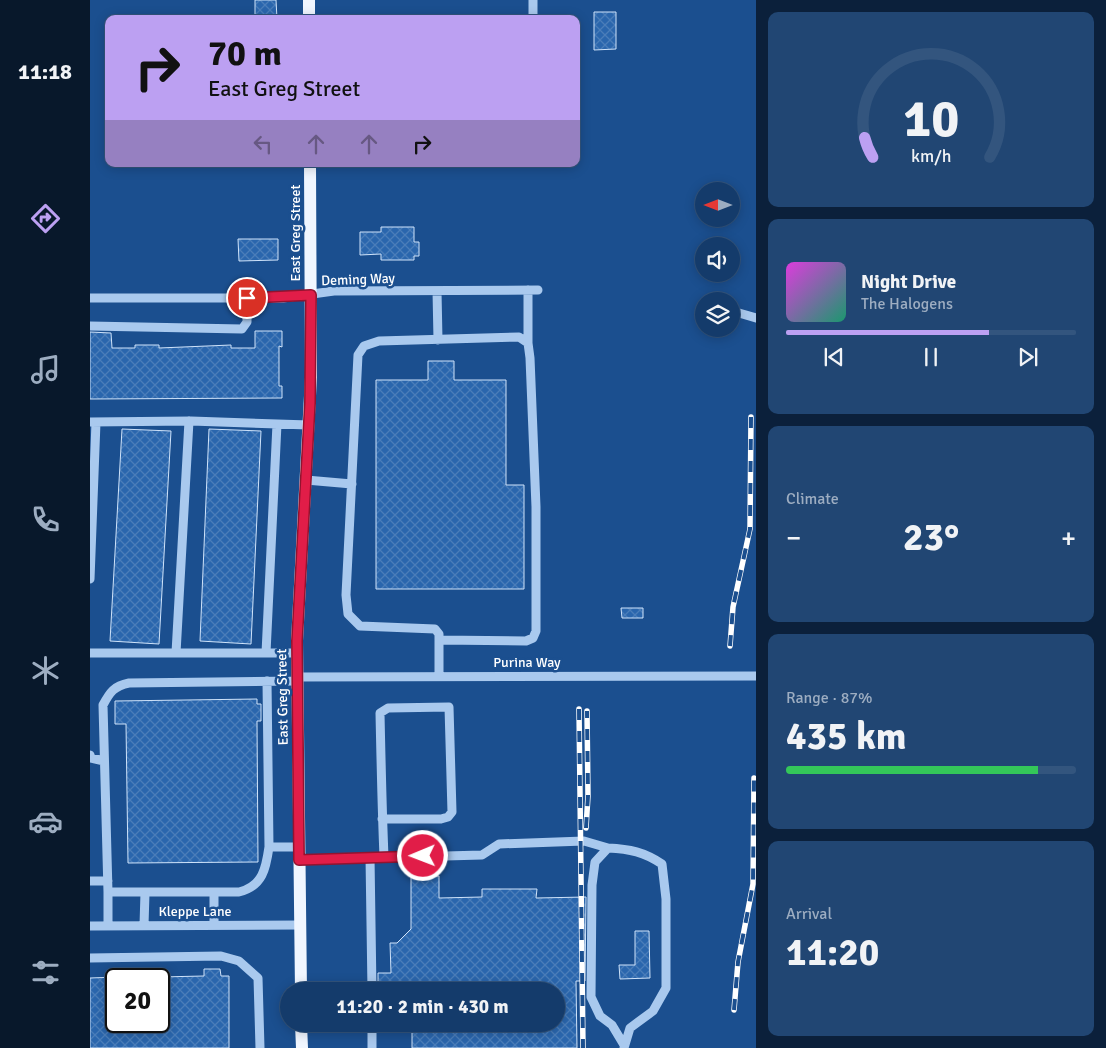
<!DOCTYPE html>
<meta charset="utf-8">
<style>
body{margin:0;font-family:Signika,sans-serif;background:#214673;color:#f1f3f6;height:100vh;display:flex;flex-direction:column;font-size:19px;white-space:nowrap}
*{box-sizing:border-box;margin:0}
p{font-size:16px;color:#9dadc1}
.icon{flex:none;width:28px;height:28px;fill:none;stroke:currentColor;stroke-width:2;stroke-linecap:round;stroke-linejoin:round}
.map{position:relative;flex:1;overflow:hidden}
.side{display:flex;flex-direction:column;gap:12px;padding:12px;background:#0b203b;width:350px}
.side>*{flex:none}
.banner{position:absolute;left:15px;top:15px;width:475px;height:152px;border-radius:10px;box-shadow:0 2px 12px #0003,0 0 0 1px #33557e;background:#bca0f2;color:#111;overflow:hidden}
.needle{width:32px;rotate:270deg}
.buttons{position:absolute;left:605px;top:182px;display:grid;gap:10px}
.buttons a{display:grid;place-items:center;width:45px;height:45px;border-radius:50%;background:#143b6b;box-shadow:0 2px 12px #0003,0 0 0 1px #33557e;font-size:25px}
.speed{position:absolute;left:15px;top:968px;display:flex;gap:10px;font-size:25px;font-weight:700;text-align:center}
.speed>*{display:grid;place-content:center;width:65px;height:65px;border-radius:50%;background:#143b6b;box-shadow:0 2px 12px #0003,0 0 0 1px #33557e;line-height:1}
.speed .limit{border:2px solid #111;border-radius:8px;background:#fff;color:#111}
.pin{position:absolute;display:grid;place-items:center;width:42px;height:42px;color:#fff;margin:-21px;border:2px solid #fff;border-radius:50%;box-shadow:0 1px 5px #0007}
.me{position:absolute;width:55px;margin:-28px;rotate:269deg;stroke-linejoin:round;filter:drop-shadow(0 0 4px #0008)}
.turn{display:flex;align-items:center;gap:18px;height:105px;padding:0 20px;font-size:22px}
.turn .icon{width:65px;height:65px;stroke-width:2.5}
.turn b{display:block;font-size:35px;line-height:42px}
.lanes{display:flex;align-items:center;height:48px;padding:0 20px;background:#0003;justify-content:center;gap:25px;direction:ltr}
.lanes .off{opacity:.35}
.big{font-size:38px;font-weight:700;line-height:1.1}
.side .card{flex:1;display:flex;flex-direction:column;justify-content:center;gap:8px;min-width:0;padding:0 18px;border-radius:10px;background:#214673}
.side .dial{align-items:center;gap:0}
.dial svg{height:130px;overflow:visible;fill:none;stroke:#33557e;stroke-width:7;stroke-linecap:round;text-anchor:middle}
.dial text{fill:#f1f3f6;stroke:none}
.song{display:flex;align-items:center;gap:15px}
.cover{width:60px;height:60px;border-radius:8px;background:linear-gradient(135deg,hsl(300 70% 55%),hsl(160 70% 35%))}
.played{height:5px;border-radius:2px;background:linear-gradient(90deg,#bca0f2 70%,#33557e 70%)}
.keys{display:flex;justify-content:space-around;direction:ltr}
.heat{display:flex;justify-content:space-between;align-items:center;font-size:28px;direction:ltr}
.charge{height:8px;border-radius:4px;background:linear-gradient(90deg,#34c759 87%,#33557e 0)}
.trip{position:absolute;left:190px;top:982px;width:285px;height:50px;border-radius:25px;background:#143b6b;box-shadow:0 2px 12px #0003,0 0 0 1px #33557e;font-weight:700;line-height:50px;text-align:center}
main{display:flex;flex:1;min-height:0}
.tab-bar{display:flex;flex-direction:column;width:90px;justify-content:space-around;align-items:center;background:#08182b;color:#9dadc1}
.tab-bar .icon{width:35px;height:35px}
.tab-bar .active{color:#bca0f2}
.tab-bar b{font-size:22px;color:#f1f3f6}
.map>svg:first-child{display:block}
.building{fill:url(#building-cross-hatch);stroke:#cfe3fa}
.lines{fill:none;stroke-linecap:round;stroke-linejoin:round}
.minor{stroke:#a9c9ee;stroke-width:9}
.major{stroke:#f0f6ff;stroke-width:12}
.rail-casing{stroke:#fff;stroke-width:5.5}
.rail{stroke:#1b4f8f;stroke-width:4;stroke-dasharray:11;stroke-linecap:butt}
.route-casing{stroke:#92132f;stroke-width:12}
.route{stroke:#e11d48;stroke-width:9}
.labels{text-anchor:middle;stroke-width:5;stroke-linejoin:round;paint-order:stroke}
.street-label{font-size:14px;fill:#fff;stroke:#1b4f8f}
</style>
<main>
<nav class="tab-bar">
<b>11:18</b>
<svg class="icon active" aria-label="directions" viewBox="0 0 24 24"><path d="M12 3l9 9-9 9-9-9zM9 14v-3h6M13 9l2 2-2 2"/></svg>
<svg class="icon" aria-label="music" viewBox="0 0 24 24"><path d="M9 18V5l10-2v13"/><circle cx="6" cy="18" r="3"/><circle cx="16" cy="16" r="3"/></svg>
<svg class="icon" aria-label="phone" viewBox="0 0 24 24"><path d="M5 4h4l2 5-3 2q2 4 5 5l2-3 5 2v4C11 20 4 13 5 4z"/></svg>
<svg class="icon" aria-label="climate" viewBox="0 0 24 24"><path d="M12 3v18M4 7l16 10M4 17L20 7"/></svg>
<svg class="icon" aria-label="car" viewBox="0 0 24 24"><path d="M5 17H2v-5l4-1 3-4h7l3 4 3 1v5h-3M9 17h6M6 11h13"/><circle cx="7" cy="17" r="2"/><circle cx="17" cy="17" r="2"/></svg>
<svg class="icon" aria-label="filters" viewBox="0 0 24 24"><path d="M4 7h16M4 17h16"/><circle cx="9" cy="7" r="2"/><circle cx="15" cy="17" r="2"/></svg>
</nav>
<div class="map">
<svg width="666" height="1048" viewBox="0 0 666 1048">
<defs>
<pattern id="building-cross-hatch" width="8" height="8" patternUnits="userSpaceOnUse" patternTransform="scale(1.25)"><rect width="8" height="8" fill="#2a66ad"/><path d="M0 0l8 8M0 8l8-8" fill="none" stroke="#4a7db9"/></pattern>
</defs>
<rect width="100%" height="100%" fill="#1b4f8f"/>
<path class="building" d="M165 0H186L187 19H165Z
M504 12H526V49L504 50Z
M291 227H324V242H329V256H324V260H291V254L270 255V232H291Z
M148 239H188V260L149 261Z
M165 331H192V347L189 346V386H192V398L0 399V332L21 333 22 348H45V345H69V348L141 345V348H165Z
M338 361H364V380H416V485H434V589H286V380H338Z
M32 429 81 431 69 644 20 641Z
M119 429 171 431 161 644 110 641Z
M531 608H553V618H532Z
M167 699V704H171V721H167L168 862 38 863 36 724H25V701Z
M349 876V898L392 897V889H447L446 898 496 897 495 981H486L487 1048H322V1024H466V991H301V987H288V973H301L300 943H307L321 929V877Z
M545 931H559L560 978 530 979 529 965H545Z
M114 969H130L131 976H139V1048H0V978L26 977V1021H69V977L114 976Z"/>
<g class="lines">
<path class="minor" d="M443 0V19
M438 290V343
M347 291 348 340
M0 298H193L244 291 448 290
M649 313 666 318
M0 326 152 329 157 322V298
M0 422 101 421 219 425
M216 480 262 484
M0 579 6 422
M0 653H207
M86 653 99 421
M176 653 187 424
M349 676V634L345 629 270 626 258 614 256 595 268 355 274 346 289 341 429 337 438 343 440 358 446 507V631L443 638 436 641 349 640
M207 677 666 676
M177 681 179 847C176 868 173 886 149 892H18L13 705C20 692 24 686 39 683L207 681
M0 755 1 758 14 761
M292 819H351L358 817 362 812 359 707 298 708 290 713C291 761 292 809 294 857
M179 847H209
M280 857 282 991
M209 860 392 855 409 844 494 841 518 848
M0 881H18
M124 892V925
M18 925V892
M54 925 55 893
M0 926 210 925
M0 958 131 956 149 961 168 978 170 1048
M282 1024V1048
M534 1048 540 1028 563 1011 576 988V899L572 864C554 852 540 849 518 848L505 862 502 885 501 997 510 1016 522 1025 534 1045"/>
<path class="major" d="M219 0V19
M211 991 207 641 221 377 220 164
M211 1024 212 1048"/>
<g class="rail-casing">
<path id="rail" d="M640 646 643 607 660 529 661 417
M489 709 493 1048
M496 828 498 796 497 711
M644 1010 648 962 663 884 664 778"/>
</g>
<use href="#rail" class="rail"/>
</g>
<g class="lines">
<g class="route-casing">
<path id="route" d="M157 298 221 295 220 403 207 641 209 860 333 856"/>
</g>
<use href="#route" class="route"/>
</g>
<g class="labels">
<g class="street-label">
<text transform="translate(205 233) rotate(-90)" y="5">East Greg Street</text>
<text transform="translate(268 279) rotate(-2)" y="5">Deming Way</text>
<text x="437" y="667">Purina Way</text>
<text transform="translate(192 697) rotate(-91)" y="5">East Greg Street</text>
<text x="105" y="916">Kleppe Lane</text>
</g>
</g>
</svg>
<div class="buttons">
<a><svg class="needle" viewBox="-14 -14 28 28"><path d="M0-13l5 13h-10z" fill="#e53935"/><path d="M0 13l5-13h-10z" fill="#9dadc1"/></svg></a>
<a><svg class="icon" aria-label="sound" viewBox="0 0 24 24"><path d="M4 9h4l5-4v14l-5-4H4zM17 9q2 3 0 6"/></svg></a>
<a><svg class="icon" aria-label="layers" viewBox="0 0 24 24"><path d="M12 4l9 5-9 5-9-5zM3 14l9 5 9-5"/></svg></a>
</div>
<div class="speed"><div class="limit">20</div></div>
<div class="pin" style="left:157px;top:298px;background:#d93025"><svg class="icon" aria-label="arrive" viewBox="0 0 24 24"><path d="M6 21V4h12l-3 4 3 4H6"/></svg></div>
<svg class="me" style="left:333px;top:856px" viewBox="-20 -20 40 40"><circle r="17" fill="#e11d48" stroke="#fff" stroke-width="3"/><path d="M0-11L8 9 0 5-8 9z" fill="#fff"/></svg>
<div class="trip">11:20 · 2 min · 430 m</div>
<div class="banner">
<div class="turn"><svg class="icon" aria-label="right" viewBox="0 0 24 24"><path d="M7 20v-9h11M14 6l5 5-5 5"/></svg><div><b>70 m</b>East Greg Street</div></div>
<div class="lanes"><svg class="icon off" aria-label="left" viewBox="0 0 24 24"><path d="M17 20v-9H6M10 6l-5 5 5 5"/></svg><svg class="icon off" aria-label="ahead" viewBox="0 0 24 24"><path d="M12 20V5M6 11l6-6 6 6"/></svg><svg class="icon off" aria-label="ahead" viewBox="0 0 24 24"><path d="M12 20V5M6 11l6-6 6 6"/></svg><svg class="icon" aria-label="right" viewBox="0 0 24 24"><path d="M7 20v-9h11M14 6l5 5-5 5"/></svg></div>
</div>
</div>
<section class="side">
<div class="card dial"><svg viewBox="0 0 100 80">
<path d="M14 69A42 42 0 1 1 86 69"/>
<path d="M14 69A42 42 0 0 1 9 57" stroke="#bca0f2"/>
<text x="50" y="56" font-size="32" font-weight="700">10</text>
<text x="50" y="72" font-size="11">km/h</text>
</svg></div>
<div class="card">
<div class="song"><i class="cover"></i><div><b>Night Drive</b><p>The Halogens</p></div></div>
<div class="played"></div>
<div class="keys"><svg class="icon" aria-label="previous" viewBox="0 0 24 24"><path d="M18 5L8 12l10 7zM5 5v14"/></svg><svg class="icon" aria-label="pause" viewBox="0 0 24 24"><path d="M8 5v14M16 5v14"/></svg><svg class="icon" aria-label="next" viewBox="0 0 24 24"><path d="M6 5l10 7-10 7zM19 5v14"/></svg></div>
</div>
<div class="card"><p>Climate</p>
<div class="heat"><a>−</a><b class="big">23°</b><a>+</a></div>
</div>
<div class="card"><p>Range · 87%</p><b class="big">435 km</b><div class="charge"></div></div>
<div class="card"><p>Arrival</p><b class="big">11:20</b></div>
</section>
</main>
